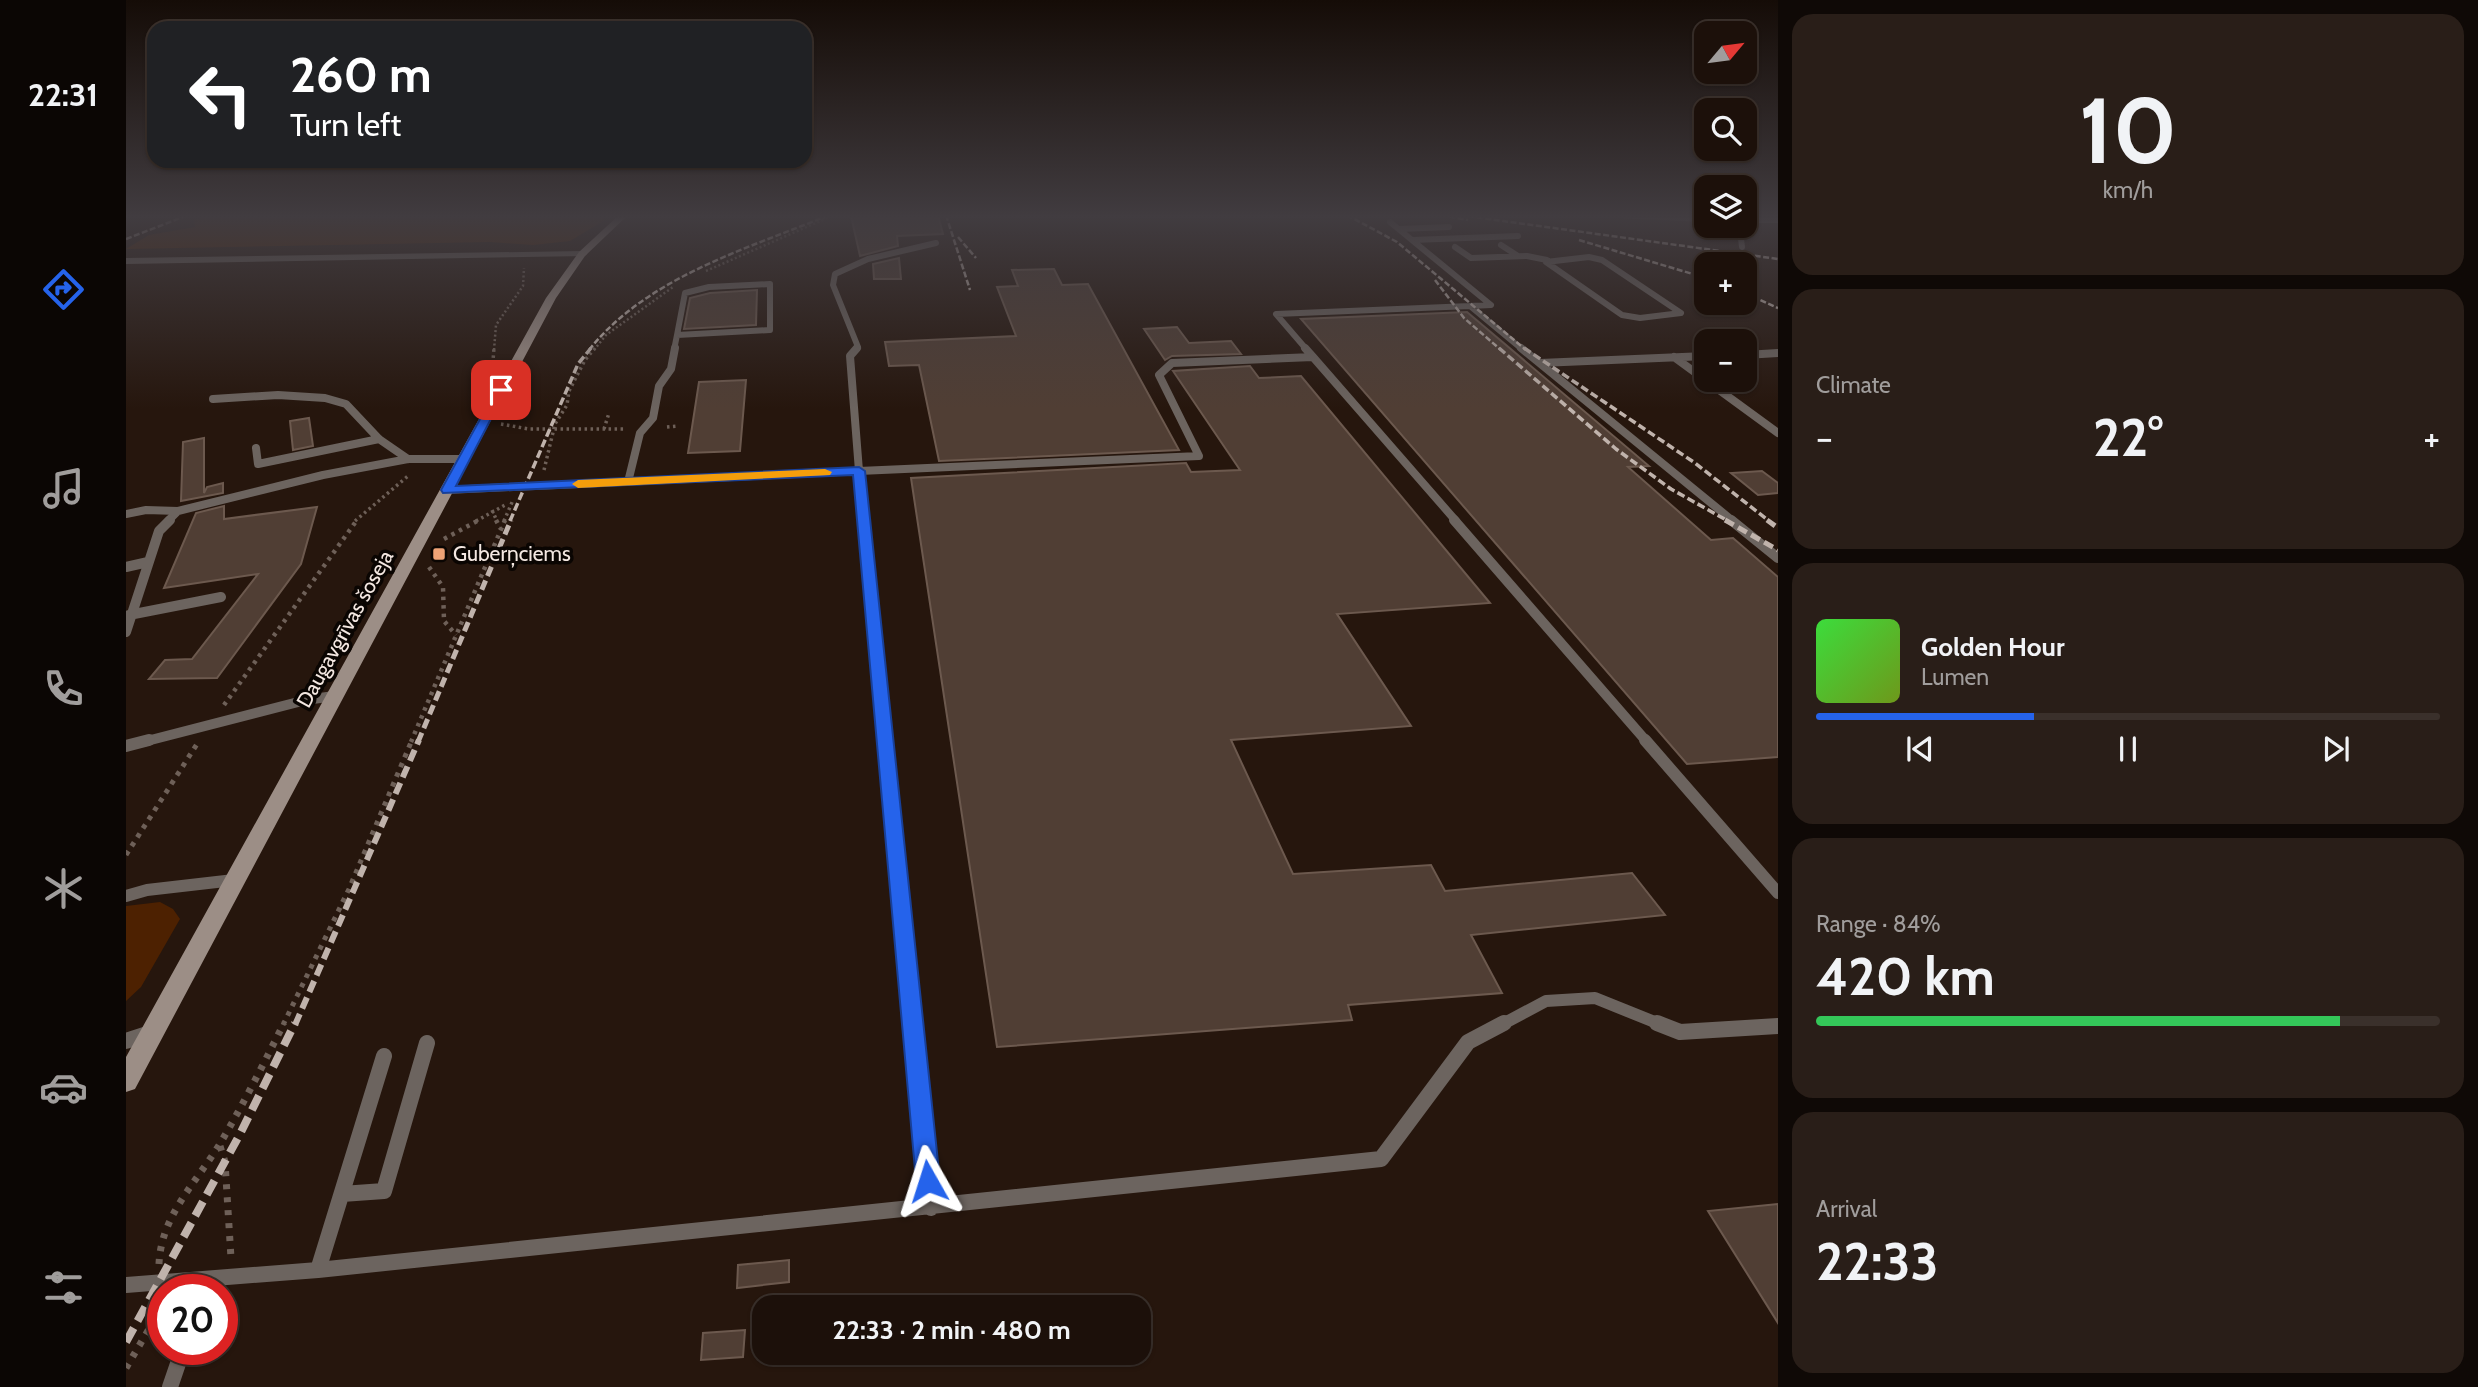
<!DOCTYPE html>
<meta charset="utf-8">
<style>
body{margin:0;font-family:Cabin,sans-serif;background:#291e18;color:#f1f3f6;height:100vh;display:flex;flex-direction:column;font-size:26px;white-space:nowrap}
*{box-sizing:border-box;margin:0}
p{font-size:23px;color:#a09d9c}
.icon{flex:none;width:38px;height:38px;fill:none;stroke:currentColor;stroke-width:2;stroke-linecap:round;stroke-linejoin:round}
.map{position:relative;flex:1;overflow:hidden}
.sheet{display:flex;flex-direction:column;gap:14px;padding:14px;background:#0f0906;width:700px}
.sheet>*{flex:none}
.guide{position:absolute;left:21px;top:21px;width:665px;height:147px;border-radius:21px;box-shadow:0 2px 5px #0004,0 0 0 2px #3a302b;background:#202124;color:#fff;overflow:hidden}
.needle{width:46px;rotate:61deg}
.fabs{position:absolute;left:1568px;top:21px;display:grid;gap:14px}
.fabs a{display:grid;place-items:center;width:63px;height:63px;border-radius:14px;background:#1c100a;box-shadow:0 2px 5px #0004,0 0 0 2px #3a302b;font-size:35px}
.speed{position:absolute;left:21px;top:1274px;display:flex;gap:14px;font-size:35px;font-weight:700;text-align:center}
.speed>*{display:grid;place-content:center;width:91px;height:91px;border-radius:50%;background:#1c100a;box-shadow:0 2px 5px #0004,0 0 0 2px #3a302b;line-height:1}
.speed .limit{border:10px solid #d22;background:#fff;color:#111}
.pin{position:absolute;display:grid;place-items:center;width:60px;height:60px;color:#fff;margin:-30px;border-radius:14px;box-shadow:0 4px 10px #0006}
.me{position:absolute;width:77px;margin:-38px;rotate:354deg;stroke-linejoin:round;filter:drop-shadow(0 0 5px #0008)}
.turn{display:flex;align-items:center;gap:24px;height:147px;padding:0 28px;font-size:32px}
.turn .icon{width:91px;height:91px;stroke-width:2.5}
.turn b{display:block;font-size:49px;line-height:60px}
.big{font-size:52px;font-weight:800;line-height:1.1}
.sheet .tile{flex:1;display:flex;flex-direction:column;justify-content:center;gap:10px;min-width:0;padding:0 24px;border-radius:21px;background:#291e18}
.sheet .dial{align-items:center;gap:0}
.dial b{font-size:91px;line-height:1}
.song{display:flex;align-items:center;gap:21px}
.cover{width:84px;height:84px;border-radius:10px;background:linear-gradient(135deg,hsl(120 70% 55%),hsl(80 70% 35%))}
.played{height:7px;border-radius:4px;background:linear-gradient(90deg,#2563eb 35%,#3a302b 35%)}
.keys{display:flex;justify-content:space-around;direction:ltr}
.heat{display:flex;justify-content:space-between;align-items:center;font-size:38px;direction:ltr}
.charge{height:10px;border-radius:5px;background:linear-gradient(90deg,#34c759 84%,#3a302b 0)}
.trip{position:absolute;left:626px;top:1295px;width:399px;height:70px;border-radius:21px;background:#1c100a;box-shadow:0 2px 5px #0004,0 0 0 2px #3a302b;font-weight:800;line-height:70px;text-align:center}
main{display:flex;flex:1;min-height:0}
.menu{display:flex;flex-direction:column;width:126px;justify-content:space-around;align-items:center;background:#0b0604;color:#a09d9c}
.menu .icon{width:49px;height:49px}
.menu .selected{color:#2563eb}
.menu b{font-size:32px;color:#f1f3f6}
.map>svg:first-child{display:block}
.green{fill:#4d2101}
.building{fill:#503e34;stroke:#6c594e;stroke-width:2}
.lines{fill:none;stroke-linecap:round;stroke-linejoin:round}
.path-far4{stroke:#6e6058;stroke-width:2.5;stroke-dasharray:2 2.5;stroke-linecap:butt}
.path-far3{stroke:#6e6058;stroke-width:3.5;stroke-dasharray:2.5 3.5;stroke-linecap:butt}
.path-far2{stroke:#6e6058;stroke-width:4.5;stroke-dasharray:3.5 5;stroke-linecap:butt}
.path-far1{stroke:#6e6058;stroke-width:5;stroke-dasharray:4.5 6;stroke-linecap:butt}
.path{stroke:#6e6058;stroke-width:7;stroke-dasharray:5 8;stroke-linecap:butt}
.lane-far4{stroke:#6c645f;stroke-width:6}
.lane-far3{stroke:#6c645f;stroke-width:8}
.lane-far2{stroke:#6c645f;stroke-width:10}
.lane-far1{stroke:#6c645f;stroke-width:12}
.lane{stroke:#6c645f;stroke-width:16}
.street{fill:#6c645f;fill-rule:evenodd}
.secondary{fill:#9c8e86;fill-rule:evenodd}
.rail-far4{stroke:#c0b3ac;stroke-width:2.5;stroke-dasharray:6 2.5;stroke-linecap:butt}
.rail-far3{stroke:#c0b3ac;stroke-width:3.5;stroke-dasharray:8 3.5;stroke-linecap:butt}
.rail-far2{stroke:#c0b3ac;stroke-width:5;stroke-dasharray:10 5;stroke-linecap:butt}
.rail-far1{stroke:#c0b3ac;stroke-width:6;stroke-dasharray:12 6;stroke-linecap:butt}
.rail{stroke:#c0b3ac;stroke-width:8;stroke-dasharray:16 8;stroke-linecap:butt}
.route{fill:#2563eb;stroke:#184099;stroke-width:2}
.slow{fill:#f59e0b}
.poi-dot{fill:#efa376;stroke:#0a0502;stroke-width:2.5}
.labels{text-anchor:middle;stroke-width:7;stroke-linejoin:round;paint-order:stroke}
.poi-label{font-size:21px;fill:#f3e7e1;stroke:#0a0502;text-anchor:start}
.street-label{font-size:21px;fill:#f3e7e1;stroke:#0a0502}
</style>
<main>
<nav class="menu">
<b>22:31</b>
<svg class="icon selected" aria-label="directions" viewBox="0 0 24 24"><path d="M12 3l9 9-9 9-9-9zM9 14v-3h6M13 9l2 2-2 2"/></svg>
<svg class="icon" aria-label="music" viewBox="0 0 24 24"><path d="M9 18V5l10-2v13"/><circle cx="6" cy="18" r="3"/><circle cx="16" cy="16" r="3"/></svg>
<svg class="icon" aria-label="phone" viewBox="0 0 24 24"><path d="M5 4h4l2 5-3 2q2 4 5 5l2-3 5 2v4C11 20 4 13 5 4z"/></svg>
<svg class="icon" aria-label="climate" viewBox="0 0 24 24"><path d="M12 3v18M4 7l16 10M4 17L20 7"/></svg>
<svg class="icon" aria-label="car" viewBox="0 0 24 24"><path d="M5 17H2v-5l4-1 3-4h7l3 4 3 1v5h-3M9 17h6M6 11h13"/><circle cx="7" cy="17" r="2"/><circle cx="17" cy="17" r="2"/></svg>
<svg class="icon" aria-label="filters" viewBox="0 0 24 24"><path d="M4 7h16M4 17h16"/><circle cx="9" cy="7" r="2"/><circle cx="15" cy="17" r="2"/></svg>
</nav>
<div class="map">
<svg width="1652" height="1387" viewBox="0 0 1652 1387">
<rect width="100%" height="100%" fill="#26160d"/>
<path class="green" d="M86 215H475L479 220 444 241 407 245 364 242 0 249 23 235 69 227 68 220Z
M34 902 47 909 54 919 15 987 0 1001V906Z"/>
<path class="building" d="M812 215 817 234 771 236 772 246 734 256 725 216Z
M773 258 775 279H748L747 264Z
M928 269 936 285 962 284 1053 450 813 461 793 365 763 366 759 342 890 336 871 287 892 286 886 270Z
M631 290 630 325 558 329 564 298 584 293Z
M1341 312 1523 466 1502 467 1585 540 1607 538 1652 577V757L1561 764 1175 319Z
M1051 327 1063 343 1105 341 1115 354 1046 356 1039 360 1018 329Z
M1124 366 1133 378 1175 376 1364 603 1211 614 1285 726 1105 740 1167 874 1305 865 1319 891 1506 873 1539 915 1345 935 1376 993 1222 1005 1226 1020 871 1047 785 478 1060 463 1065 472 1114 470 1047 371Z
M620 380 614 451 562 453 573 382Z
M183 418 187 446 167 450 164 421Z
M78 438V493L81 487 97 483V493L55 501 57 442Z
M1636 471 1652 483V493L1632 495 1605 473Z
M98 506V519L191 507 175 564 91 678 23 679 39 660 66 659 132 574 38 588 70 513Z
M1652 1204V1323L1582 1211Z
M663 1260V1282L611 1288 612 1265Z
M619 1330 617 1357 575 1360 577 1333Z"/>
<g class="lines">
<path class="path-far4" d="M580 271 708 215
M368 350 370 325 397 286 398 268
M468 350 480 335 547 287"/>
<path class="path-far3" d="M357 386 367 361 368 348
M375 424 403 429H500
M541 427 551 426
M478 429 483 413
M418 470 429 424 441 405 443 391 459 360 469 348
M366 510 371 521
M229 521 282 476
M350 521 381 504
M378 521 387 500"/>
<path class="path-far2" d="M370 520 374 528
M318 539 353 520
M303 567 317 587 318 621 330 635
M98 705 231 520
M285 742 379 520"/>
<path class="path-far1" d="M0 855 71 744
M157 1025 223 889 286 740"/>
<path class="path" d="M94 1146 99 1162 105 1258
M33 1264C35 1215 71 1182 95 1142 118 1103 138 1063 158 1023
M24 1329 37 1318
M0 1368 23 1329 29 1300"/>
<path class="lane-far4" d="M1491 215 1580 219
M1619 220H1652
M1264 222 1365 305 1344 306
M1608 226 1614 230 1616 247
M1273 229 1323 227
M1286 240 1392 236
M1375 245 1392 256
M1329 247 1345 258 1401 256 1421 260
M1463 257 1476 260 1555 313 1514 318 1496 315 1420 262Z
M644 284V330L551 335 559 293 583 287Z
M548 350 551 335
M730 350 732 347 707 285 709 274 742 259 810 243
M1181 350 1150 314 1344 306 1397 350"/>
<path class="lane-far3" d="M1395 348 1607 521
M1619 355 1652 353
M1187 357 1330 521
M1548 357 1652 433
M1414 363 1580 356
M87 399 152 395 199 398 220 404 253 439 282 459
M130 448 132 464 253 439
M502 482 514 433 527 418 533 386 545 369 549 348
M321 490 733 471 724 356 731 348
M0 514 20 510 52 511
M42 521 52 511 197 475 282 459H338
M738 521 733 471 1073 456 1033 375 1046 363 1187 357 1179 348"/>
<path class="lane-far2" d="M738 520 759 742
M1328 520 1521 742
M1605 520 1652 558
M0 567 22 562
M3 615 95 597
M0 632 33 531 44 520
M17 742 180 700 208 696"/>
<path class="lane-far1" d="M759 740 787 1025
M1519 740 1652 893
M0 746 23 740
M0 896 21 890 108 880
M1375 1025 1420 1001 1469 998 1536 1025"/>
<path class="lane" d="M787 1023 805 1208
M1531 1023 1554 1032 1652 1026
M0 1041 24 1033
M216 1194 258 1191 301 1043
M192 1270 258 1056
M0 1285 192 1270 1255 1159 1342 1042 1378 1023
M44 1387 57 1349"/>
<path class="street" d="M456 251 461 254 459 256 0 264V258Z"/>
<path class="secondary" d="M493 215H502L459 256 430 298 9 1089 0 1092V1057L420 298 453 252Z"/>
<path class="rail-far4" d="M820 215 844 290
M1221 215 1271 242 1400 350
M1315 215 1342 220
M1334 215 1652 259
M832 237 850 258
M0 239 62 215
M1453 240 1580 278
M1309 280 1338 318 1375 350
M1619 293 1652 308
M463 350C521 277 621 249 703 215"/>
<path class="rail-far3" d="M1373 348 1490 449 1545 489 1602 521
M1398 348 1569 463 1643 521
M384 521 452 364 465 348"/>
<path class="rail-far2" d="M1599 520 1652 550
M1641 520 1652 528
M292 742 385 520"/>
<path class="rail-far1" d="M169 1025 293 740"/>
<path class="rail" d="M0 1342 114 1134 169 1023"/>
</g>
<linearGradient id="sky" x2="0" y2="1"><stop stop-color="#150c07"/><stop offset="0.53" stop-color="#413c40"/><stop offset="1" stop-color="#413c40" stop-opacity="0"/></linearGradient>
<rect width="1652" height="409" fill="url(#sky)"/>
<path class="route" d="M375 386 380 390 330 486 733 467 739 471 814 1181 811 1189 802 1193 794 1189 790 1181 727 475 317 493 315 490 370 390Z"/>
<path class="slow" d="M699 469 706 472 704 475 452 488 446 484 452 480Z"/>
<rect class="poi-dot" x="306" y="547" width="14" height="14" rx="3.5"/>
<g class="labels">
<g class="poi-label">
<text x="327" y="561">Guberņciems</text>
</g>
<g class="street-label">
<text transform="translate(219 629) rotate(-61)" y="7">Daugavgrīvas šoseja</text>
</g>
</g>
</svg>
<div class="fabs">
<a><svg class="needle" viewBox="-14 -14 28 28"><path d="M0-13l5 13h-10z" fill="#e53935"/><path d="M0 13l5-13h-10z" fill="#a09d9c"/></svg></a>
<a><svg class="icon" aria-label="search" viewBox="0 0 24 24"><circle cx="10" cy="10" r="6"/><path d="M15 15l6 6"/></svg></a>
<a><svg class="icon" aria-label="layers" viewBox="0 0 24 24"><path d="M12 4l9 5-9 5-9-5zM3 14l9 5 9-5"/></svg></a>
<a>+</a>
<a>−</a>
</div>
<div class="speed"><div class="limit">20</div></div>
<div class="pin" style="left:375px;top:390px;background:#d93025"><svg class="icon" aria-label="arrive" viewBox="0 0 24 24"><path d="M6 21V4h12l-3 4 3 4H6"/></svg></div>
<svg class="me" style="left:802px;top:1181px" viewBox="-20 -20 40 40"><path d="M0-17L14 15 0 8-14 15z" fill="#2563eb" stroke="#fff" stroke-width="4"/></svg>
<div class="trip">22:33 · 2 min · 480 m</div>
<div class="guide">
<div class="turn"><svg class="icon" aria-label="left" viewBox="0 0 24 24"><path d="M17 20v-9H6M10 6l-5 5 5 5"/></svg><div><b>260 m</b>Turn left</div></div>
</div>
</div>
<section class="sheet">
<div class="tile dial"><b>10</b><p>km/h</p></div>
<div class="tile"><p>Climate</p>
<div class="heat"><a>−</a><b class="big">22°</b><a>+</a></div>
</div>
<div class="tile">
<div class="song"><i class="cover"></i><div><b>Golden Hour</b><p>Lumen</p></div></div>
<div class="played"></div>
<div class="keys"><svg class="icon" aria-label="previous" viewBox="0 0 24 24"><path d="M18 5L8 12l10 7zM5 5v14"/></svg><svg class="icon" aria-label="pause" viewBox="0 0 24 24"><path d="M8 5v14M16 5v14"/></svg><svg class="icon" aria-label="next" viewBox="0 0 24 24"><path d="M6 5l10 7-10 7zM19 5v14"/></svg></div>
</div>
<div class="tile"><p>Range · 84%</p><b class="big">420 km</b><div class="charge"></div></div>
<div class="tile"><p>Arrival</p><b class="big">22:33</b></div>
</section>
</main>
